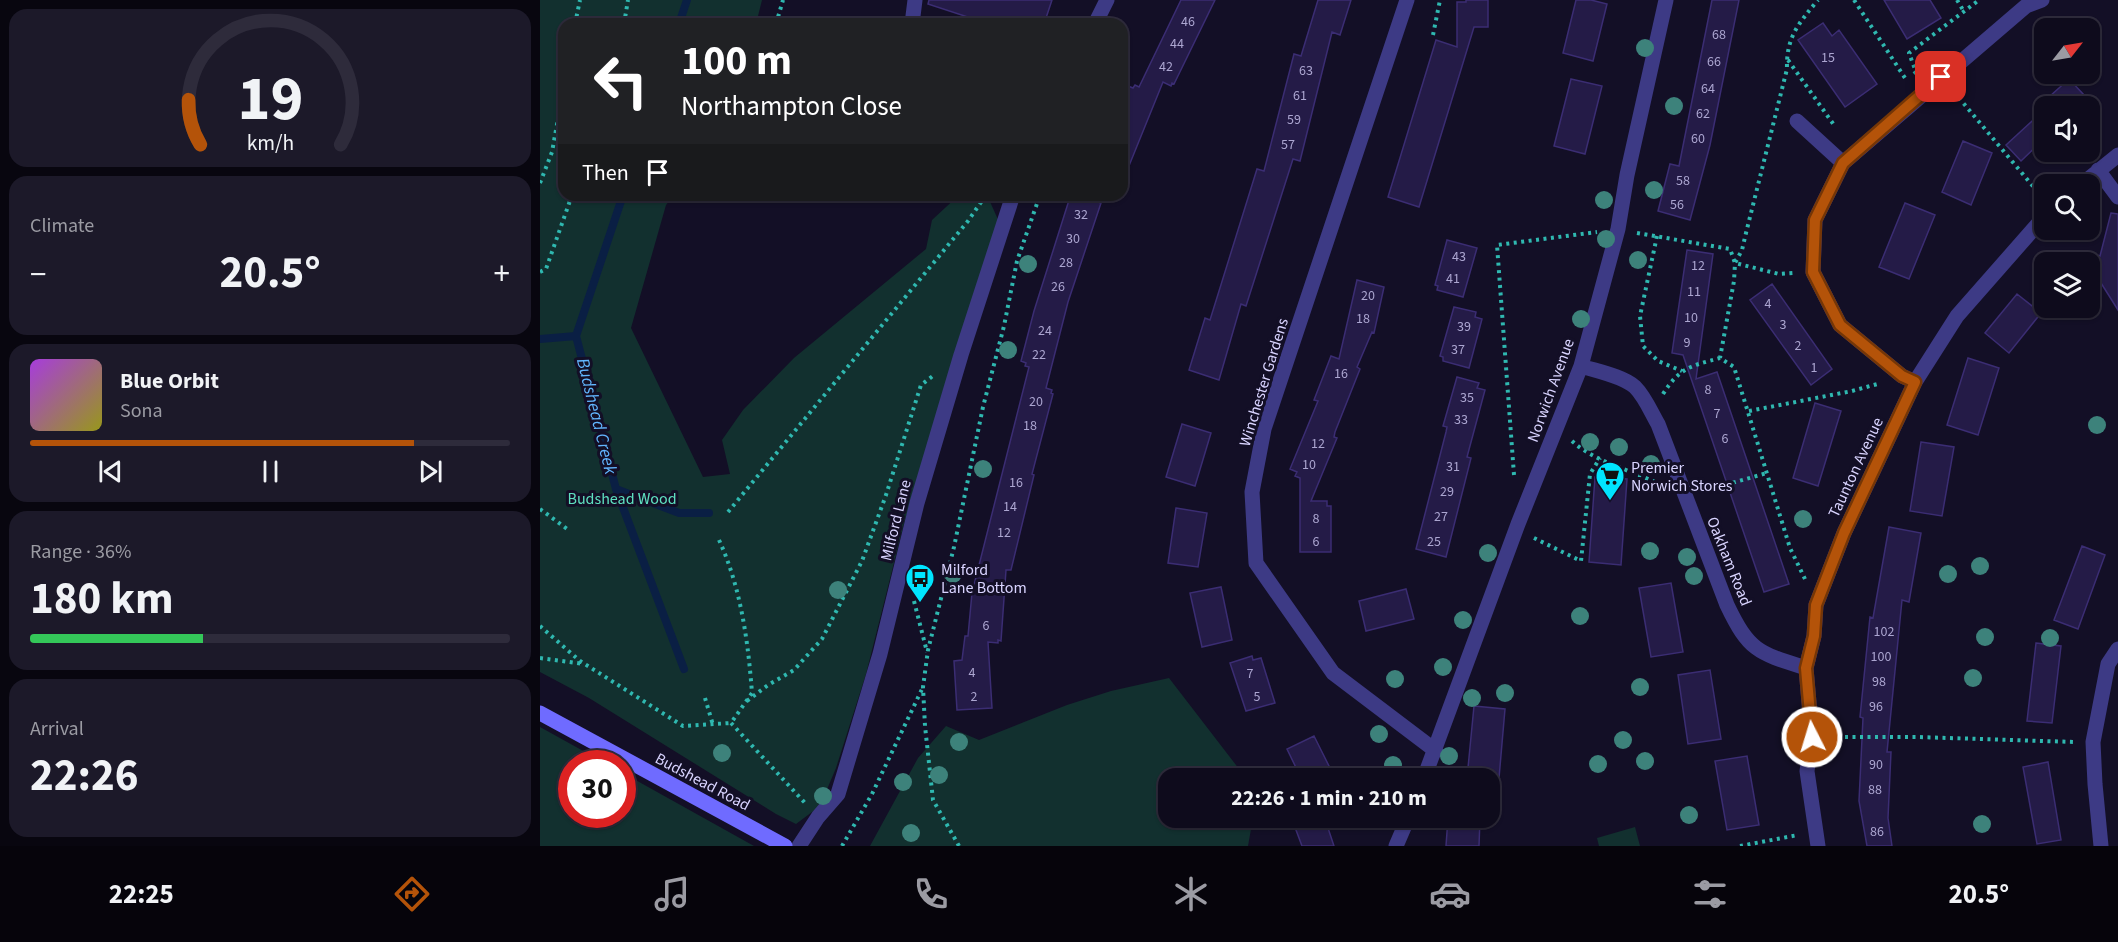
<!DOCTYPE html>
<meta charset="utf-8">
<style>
body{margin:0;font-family:"Source Sans 3",sans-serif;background:#1c1929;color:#f1f3f6;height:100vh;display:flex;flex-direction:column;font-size:22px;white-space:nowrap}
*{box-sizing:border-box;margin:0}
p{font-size:20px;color:#9b9ba3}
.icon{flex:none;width:33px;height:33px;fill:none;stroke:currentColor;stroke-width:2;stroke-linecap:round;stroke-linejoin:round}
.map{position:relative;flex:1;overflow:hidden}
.drawer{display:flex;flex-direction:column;gap:9px;padding:9px;background:#08060f;width:540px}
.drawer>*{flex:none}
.top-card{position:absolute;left:18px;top:18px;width:570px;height:183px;border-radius:18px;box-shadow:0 2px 4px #0004,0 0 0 2px #2e2b3b;background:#202124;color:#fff;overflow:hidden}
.needle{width:39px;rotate:59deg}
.buttons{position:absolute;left:1494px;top:18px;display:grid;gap:12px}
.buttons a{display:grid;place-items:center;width:66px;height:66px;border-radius:12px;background:#0e0b1c;box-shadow:0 2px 4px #0004,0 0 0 2px #2e2b3b;font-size:30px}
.speed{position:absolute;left:18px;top:750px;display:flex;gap:12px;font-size:30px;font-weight:700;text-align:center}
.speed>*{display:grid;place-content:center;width:78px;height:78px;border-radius:50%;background:#0e0b1c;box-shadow:0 2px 4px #0004,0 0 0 2px #2e2b3b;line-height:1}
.speed .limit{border:9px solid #d22;background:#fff;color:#111}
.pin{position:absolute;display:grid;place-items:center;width:51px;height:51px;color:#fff;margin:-26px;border-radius:12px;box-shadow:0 3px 9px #0006}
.me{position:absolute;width:66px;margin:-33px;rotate:355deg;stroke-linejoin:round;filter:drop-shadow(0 0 4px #0008)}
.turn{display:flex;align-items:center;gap:21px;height:126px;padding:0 24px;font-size:27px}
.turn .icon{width:78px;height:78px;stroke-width:2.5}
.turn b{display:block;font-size:42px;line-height:51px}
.then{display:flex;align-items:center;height:57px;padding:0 24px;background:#0003;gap:12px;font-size:22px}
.big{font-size:45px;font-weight:700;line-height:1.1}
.drawer .tile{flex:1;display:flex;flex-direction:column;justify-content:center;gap:9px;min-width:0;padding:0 21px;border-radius:18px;background:#1c1929}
.drawer .dial{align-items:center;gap:0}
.dial svg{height:156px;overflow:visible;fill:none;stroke:#2e2b3b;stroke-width:7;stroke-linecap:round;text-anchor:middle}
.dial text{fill:#f1f3f6;stroke:none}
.song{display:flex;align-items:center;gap:18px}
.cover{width:72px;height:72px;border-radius:9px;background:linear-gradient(135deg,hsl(280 70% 55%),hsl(60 70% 35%))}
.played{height:6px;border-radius:3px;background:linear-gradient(90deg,#b45309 80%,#2e2b3b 80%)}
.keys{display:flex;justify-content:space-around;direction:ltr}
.heat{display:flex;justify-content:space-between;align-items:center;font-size:33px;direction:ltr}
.charge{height:9px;border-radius:4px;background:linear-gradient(90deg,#34c759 36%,#2e2b3b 0)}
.trip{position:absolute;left:618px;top:768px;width:342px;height:60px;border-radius:18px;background:#0e0b1c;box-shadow:0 2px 4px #0004,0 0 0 2px #2e2b3b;font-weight:700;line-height:60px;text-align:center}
.menu{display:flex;height:96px;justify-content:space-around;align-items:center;background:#06040b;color:#9b9ba3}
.menu .icon{width:42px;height:42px}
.menu .current{color:#b45309}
.menu b{font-size:27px;color:#f1f3f6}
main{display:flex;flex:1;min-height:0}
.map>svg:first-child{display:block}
.green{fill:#12302f}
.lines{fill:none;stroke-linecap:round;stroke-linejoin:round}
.stream{stroke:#0a1f44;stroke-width:8}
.building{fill:#241b47;stroke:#3b2d73;stroke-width:1.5}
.path{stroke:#2fb8b0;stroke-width:4;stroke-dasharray:3 4.5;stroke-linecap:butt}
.street{stroke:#3d3a85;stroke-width:15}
.secondary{stroke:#6f6bff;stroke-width:15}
.tree{fill:#3d827b}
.route-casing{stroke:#753606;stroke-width:15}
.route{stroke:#b45309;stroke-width:10}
.labels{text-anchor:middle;stroke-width:6;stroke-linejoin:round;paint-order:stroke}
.number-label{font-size:14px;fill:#aca6d1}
.street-label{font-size:16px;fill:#d9d4ff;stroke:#130f26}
.poi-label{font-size:16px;fill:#d9d4ff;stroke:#130f26;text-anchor:start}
.park-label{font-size:16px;fill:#5fe0c0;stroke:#130f26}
.water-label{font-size:18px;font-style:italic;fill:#62b6ff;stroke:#130f26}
</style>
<main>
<section class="drawer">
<div class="tile dial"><svg viewBox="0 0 100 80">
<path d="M14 69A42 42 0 1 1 86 69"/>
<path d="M14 69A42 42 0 0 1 8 46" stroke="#b45309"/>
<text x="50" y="56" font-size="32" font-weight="700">19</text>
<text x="50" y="72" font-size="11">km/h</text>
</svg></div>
<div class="tile"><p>Climate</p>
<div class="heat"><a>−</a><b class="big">20.5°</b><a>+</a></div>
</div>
<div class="tile">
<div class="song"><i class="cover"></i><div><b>Blue Orbit</b><p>Sona</p></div></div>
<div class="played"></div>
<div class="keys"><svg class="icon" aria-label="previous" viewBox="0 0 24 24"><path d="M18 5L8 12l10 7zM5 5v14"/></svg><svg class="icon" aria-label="pause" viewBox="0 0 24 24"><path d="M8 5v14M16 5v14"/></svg><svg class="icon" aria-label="next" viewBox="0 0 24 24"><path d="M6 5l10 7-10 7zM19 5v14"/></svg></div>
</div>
<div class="tile"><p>Range · 36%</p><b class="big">180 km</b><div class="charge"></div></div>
<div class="tile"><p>Arrival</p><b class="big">22:26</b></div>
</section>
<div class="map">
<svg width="1578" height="846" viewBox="0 0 1578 846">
<rect width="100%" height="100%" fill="#130f26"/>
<path class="green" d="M0 0H222L216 24H24V195H134L126 205 91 328 163 477 190 474 182 440 203 410 254 358 386 249 392 220 419 195H447L460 224 364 523 326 674 296 768 280 806 256 824 236 814 49 698 0 672Z
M629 678 706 778H628V818H713L708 846H330L378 758 406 726 439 740 527 705 571 691Z
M0 727 65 763 32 764V814H82L83 773 214 846H0Z
M1095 827 1100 846H1059L1057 838Z"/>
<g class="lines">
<path class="stream" d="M139 24 147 0
M83 195 36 336 76 489 144 669
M0 339 36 336
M76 489 139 513H169"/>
</g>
<path class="building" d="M389 0H512L504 24H449L388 4Z
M641 0H675L634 84 632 83 631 86 623 82 582 183V102L588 86 593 88 595 85 599 87Z
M778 0H811L800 35 792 32 760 161 753 159 706 306 701 304 679 380 649 370 665 318 670 320 717 169 724 171 754 54 761 56Z
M926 0H948V27H934L879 207 848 197 896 40 917 47V2H926Z
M1036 0H1051L1067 4 1053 61 1023 53Z
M1172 0H1199L1170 145 1150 220 1118 211 1130 164 1139 166Z
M1344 0H1390L1401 18 1367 39Z
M1283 23 1292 36 1299 30 1337 84 1305 107 1258 40Z
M1031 79 1062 86 1045 154 1014 146Z
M1529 79 1544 95 1531 106H1499Z
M1504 110V139L1481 161 1466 145Z
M1423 141 1452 153 1431 205 1402 192Z
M537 196 561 203 528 302 506 388 512 390 511 393 513 394 492 474 494 475 471 570H466L461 641 458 640V643L448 642 452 708 417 710 414 661 422 660 425 636H428L432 593 489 367 485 366 486 363 481 361 494 311 530 197 536 199Z
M1365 203 1395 215 1369 279 1339 267Z
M1571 213 1578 214V310L1561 283 1550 280V253L1560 256Z
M907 240 937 248 923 297 897 290 898 286 895 285Z
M1147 250 1173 254 1156 379 1177 372 1249 584 1224 592 1143 355 1132 353Z
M817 280 844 287 834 333 832 332 817 367 820 369 795 432 794 437 797 438 771 501H787V506H791V552H760V478L755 476 757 472 750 469 778 401 774 400 791 356 799 359Z
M1232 284 1292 369 1271 385 1210 300Z
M1477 294 1501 313 1469 353 1445 333Z
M914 307 936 312 935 317 942 319 929 368 903 361V357L900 356Z
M1428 358 1459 368 1438 435 1407 425Z
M917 377 939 383 937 388 945 390 927 457 931 458 906 557 876 549 906 432 907 427 903 426Z
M1275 403 1301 411 1278 486 1253 478Z
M642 424 671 433 655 486 626 477Z
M1381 442 1414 447 1402 516 1370 511Z
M1055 477 1087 479 1081 565 1049 562Z
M636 508 667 513 658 567 628 563Z
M1349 527 1381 533 1369 602 1362 600 1347 752H1351L1348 818 1352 846H1327L1319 801 1323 718 1320 717 1330 617 1333 618Z
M1542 546 1565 555 1538 629 1514 620Z
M1131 583 1143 652 1111 657 1099 588Z
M681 587 692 640 662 647 650 593Z
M866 589 874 619 826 631 819 601Z
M1496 643 1521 646 1512 723 1487 721Z
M712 656 713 660 721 658 735 703 706 711 690 663Z
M1170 670 1181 739 1148 744 1138 675Z
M934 706 965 709 959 778H927Z
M774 736 795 778H761L747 749Z
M1207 756 1219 825 1187 830 1175 761Z
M1508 762 1521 840 1497 844 1483 767Z
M776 818 778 822 785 819 794 846H762L756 830 759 828 758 824Z
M908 818H940L939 846H906Z"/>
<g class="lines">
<path class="path" d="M1314 0 1367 81
M1417 0 1423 10
M35 24 40 0
M84 24 88 0
M236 24 243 0
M893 35 900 0
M1248 60 1294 125
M1374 74 1376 72 1369 53 1439 0
M1414 92 1502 197
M0 183 12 152 24 86
M1097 233 1190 249 1195 263 1239 274 1254 273
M1117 236 1100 316 1103 346 1118 361 1142 371
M0 272 6 269 32 195
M1123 394C1140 367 1151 366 1180 358
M1209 411 1312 391 1341 383
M1032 441C1055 462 1091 470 1119 484
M974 475 957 245 1057 232
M1164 491 1227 473
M0 509 30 531
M188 512 428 221 446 195
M994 538 1041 561 1050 474 1060 458
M179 540C201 588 208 641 212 693L191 723
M1265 579 1250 548 1194 367 1180 358 1194 281 1195 263 1202 250 1206 233 1247 69C1246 37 1259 23 1278 0
M374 601 387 652
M0 626 40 661 143 726 191 723
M0 658 44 664
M165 698 173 725
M207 701 228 685 254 670 282 639 322 561 346 495 381 385 394 375
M191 723 266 804
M1290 737H1377L1535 742
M302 846 332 794 383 687
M419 846 393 800 385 726 383 687 388 650 414 547 443 407 464 326 477 261 500 195
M1200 846 1258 835"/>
<path class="street" d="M867 0 724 429 712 492 716 563 793 673 896 751
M372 24 375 0
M555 24 567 0
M1257 121 1303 163
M1558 170 1578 197
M1542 184 1578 155
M1041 366C1056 371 1083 376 1095 387 1105 397 1111 412 1118 424L1187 605C1209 651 1218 653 1266 668
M1375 382 1362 376 1300 325 1273 272 1275 220 1303 163 1486 6 1502 0
M884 778 978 524 1041 366 1078 229 1087 175 1126 0
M259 846 278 817 298 794 340 654 377 503 421 355 473 195
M856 846 868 818
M1278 846 1267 771 1272 737 1266 668 1274 636 1276 605 1304 533 1375 382 1417 316 1504 217
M1561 846 1555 784 1553 742 1568 664 1578 649"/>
<path class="secondary" d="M0 713 245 846"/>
</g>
<g class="tree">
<circle cx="1105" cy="48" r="9"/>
<circle cx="1134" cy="106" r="9"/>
<circle cx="1114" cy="190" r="9"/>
<circle cx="1064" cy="200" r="9"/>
<circle cx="1066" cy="239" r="9"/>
<circle cx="1098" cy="260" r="9"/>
<circle cx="488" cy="264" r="9"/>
<circle cx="1041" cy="319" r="9"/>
<circle cx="468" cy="350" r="9"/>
<circle cx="1557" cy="425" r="9"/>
<circle cx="1050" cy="442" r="9"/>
<circle cx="1079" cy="447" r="9"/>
<circle cx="1111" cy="464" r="9"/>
<circle cx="443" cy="469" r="9"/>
<circle cx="1263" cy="519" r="9"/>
<circle cx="1110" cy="551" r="9"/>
<circle cx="948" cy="553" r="9"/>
<circle cx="1147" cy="557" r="9"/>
<circle cx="1440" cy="566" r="9"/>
<circle cx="413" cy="574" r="9"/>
<circle cx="1408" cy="574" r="9"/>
<circle cx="1154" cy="576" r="9"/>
<circle cx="298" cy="590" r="9"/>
<circle cx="1040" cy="616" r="9"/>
<circle cx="923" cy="620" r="9"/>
<circle cx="1445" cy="637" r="9"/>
<circle cx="1510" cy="638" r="9"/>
<circle cx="903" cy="667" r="9"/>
<circle cx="1433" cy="678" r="9"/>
<circle cx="855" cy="679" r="9"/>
<circle cx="1100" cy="687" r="9"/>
<circle cx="965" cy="693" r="9"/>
<circle cx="932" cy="698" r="9"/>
<circle cx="839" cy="734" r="9"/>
<circle cx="1083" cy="740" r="9"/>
<circle cx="419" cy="742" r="9"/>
<circle cx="182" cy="753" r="9"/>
<circle cx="909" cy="756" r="9"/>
<circle cx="1105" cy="761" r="9"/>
<circle cx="1058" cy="764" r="9"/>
<circle cx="853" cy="765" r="9"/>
<circle cx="399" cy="775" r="9"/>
<circle cx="363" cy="782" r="9"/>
<circle cx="283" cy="796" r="9"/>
<circle cx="1149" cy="815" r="9"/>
<circle cx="1442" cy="824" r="9"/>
<circle cx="371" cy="833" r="9"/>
</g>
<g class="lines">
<g class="route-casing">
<path id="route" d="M1272 737 1266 668 1274 636 1276 605 1304 533 1375 382 1362 376 1300 325 1273 272 1275 220 1303 163 1401 77"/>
</g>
<use href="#route" class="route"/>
</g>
<defs>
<g id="supermarket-pin" transform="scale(1.5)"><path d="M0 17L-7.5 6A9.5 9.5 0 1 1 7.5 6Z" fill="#00e5ff" stroke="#130f26"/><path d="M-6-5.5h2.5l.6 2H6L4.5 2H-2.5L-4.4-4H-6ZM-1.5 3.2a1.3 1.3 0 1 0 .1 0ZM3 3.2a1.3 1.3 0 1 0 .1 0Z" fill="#111"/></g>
<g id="bus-pin" transform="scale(1.5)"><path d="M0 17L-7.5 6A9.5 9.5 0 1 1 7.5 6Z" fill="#00e5ff" stroke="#130f26"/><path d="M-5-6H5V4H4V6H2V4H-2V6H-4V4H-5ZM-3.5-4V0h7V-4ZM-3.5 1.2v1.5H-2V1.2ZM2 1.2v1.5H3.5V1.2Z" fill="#111"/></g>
</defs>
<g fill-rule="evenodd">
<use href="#supermarket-pin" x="1070" y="476"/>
<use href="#bus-pin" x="380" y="578"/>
</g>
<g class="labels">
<g class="number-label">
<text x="648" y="26">46</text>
<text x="1179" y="39">68</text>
<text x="637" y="48">44</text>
<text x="1288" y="62">15</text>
<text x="1174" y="66">66</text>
<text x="626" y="71">42</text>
<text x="766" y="75">63</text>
<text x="1168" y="93">64</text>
<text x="760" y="100">61</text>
<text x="1163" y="118">62</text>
<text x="754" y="124">59</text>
<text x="1158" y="143">60</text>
<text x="748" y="149">57</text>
<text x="1143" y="185">58</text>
<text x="1137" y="209">56</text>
<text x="541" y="219">32</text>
<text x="533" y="243">30</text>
<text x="919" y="261">43</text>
<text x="526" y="267">28</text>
<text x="1158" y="270">12</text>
<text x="913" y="283">41</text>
<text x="518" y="291">26</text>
<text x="1154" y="296">11</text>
<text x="828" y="300">20</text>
<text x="1228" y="308">4</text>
<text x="1151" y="322">10</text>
<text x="823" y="323">18</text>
<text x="1243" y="329">3</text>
<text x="924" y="331">39</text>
<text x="505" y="335">24</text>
<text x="1147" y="347">9</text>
<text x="1258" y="350">2</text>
<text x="918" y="354">37</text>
<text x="499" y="359">22</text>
<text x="1274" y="372">1</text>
<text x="801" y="378">16</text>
<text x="1168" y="394">8</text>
<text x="927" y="402">35</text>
<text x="496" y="406">20</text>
<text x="1177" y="418">7</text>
<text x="921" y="424">33</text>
<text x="490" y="430">18</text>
<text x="1185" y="443">6</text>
<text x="778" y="448">12</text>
<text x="769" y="469">10</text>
<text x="913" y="471">31</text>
<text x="476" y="487">16</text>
<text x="907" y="496">29</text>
<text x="470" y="511">14</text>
<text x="901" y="521">27</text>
<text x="776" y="523">8</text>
<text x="464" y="537">12</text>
<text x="776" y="546">6</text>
<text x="894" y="546">25</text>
<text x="446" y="630">6</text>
<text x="1344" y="636">102</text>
<text x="1341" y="661">100</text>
<text x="432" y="677">4</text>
<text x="710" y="678">7</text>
<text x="1339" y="686">98</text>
<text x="434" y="701">2</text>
<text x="717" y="701">5</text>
<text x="1336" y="711">96</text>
<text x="1336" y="769">90</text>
<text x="1335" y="794">88</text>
<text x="1337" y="836">86</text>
</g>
<g class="street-label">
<text transform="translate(723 382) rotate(-73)" y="6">Winchester Gardens</text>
<text transform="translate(1010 390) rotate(-70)" y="6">Norwich Avenue</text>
<text transform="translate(1315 467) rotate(-65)" y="6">Taunton Avenue</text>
<text transform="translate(355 520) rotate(-76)" y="6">Milford Lane</text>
<text transform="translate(1190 561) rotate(68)" y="6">Oakham Road</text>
<text transform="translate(163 781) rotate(28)" y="6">Budshead Road</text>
</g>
<g class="poi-label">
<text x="1091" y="473">Premier<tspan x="1091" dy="18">Norwich Stores</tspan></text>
<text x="401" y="575">Milford<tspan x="401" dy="18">Lane Bottom</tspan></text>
</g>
<g class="park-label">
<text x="82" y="504">Budshead Wood</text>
</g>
<g class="water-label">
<text transform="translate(57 416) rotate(76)" y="6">Budshead Creek</text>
</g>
</g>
</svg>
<div class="buttons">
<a><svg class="needle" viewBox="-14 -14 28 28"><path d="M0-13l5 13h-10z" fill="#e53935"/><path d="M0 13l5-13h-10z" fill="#9b9ba3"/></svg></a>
<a><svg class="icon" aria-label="sound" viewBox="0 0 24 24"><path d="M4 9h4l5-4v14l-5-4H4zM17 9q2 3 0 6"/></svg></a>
<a><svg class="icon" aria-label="search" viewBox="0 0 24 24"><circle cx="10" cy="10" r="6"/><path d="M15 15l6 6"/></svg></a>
<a><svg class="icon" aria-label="layers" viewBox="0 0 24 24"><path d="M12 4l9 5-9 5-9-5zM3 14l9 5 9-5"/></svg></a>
</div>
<div class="speed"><div class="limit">30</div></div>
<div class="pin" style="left:1401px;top:77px;background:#d93025"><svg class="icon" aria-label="arrive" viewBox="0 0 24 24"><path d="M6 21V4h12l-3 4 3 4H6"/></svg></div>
<svg class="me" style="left:1272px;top:737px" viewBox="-20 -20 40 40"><circle r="17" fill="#b45309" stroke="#fff" stroke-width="3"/><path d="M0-11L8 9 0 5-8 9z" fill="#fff"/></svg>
<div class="trip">22:26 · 1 min · 210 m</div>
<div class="top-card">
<div class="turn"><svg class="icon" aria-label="left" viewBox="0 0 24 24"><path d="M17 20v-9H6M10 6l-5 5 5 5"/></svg><div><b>100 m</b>Northampton Close</div></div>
<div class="then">Then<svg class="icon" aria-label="arrive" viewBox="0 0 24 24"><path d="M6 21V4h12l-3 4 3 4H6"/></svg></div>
</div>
</div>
</main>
<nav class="menu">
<b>22:25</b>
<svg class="icon current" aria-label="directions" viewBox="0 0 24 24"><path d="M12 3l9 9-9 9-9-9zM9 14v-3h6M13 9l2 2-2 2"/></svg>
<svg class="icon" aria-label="music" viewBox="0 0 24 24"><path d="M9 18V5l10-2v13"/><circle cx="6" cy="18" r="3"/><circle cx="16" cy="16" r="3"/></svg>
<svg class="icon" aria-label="phone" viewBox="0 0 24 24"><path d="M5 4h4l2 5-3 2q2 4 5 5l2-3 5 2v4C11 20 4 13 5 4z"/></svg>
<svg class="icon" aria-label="climate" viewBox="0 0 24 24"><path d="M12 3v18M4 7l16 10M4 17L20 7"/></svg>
<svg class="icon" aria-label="car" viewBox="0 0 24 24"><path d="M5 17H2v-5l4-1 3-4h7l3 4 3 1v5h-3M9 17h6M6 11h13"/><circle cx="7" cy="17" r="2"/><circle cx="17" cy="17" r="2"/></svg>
<svg class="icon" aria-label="filters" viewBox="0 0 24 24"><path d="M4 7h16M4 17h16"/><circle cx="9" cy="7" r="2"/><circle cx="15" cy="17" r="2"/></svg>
<b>20.5°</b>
</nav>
